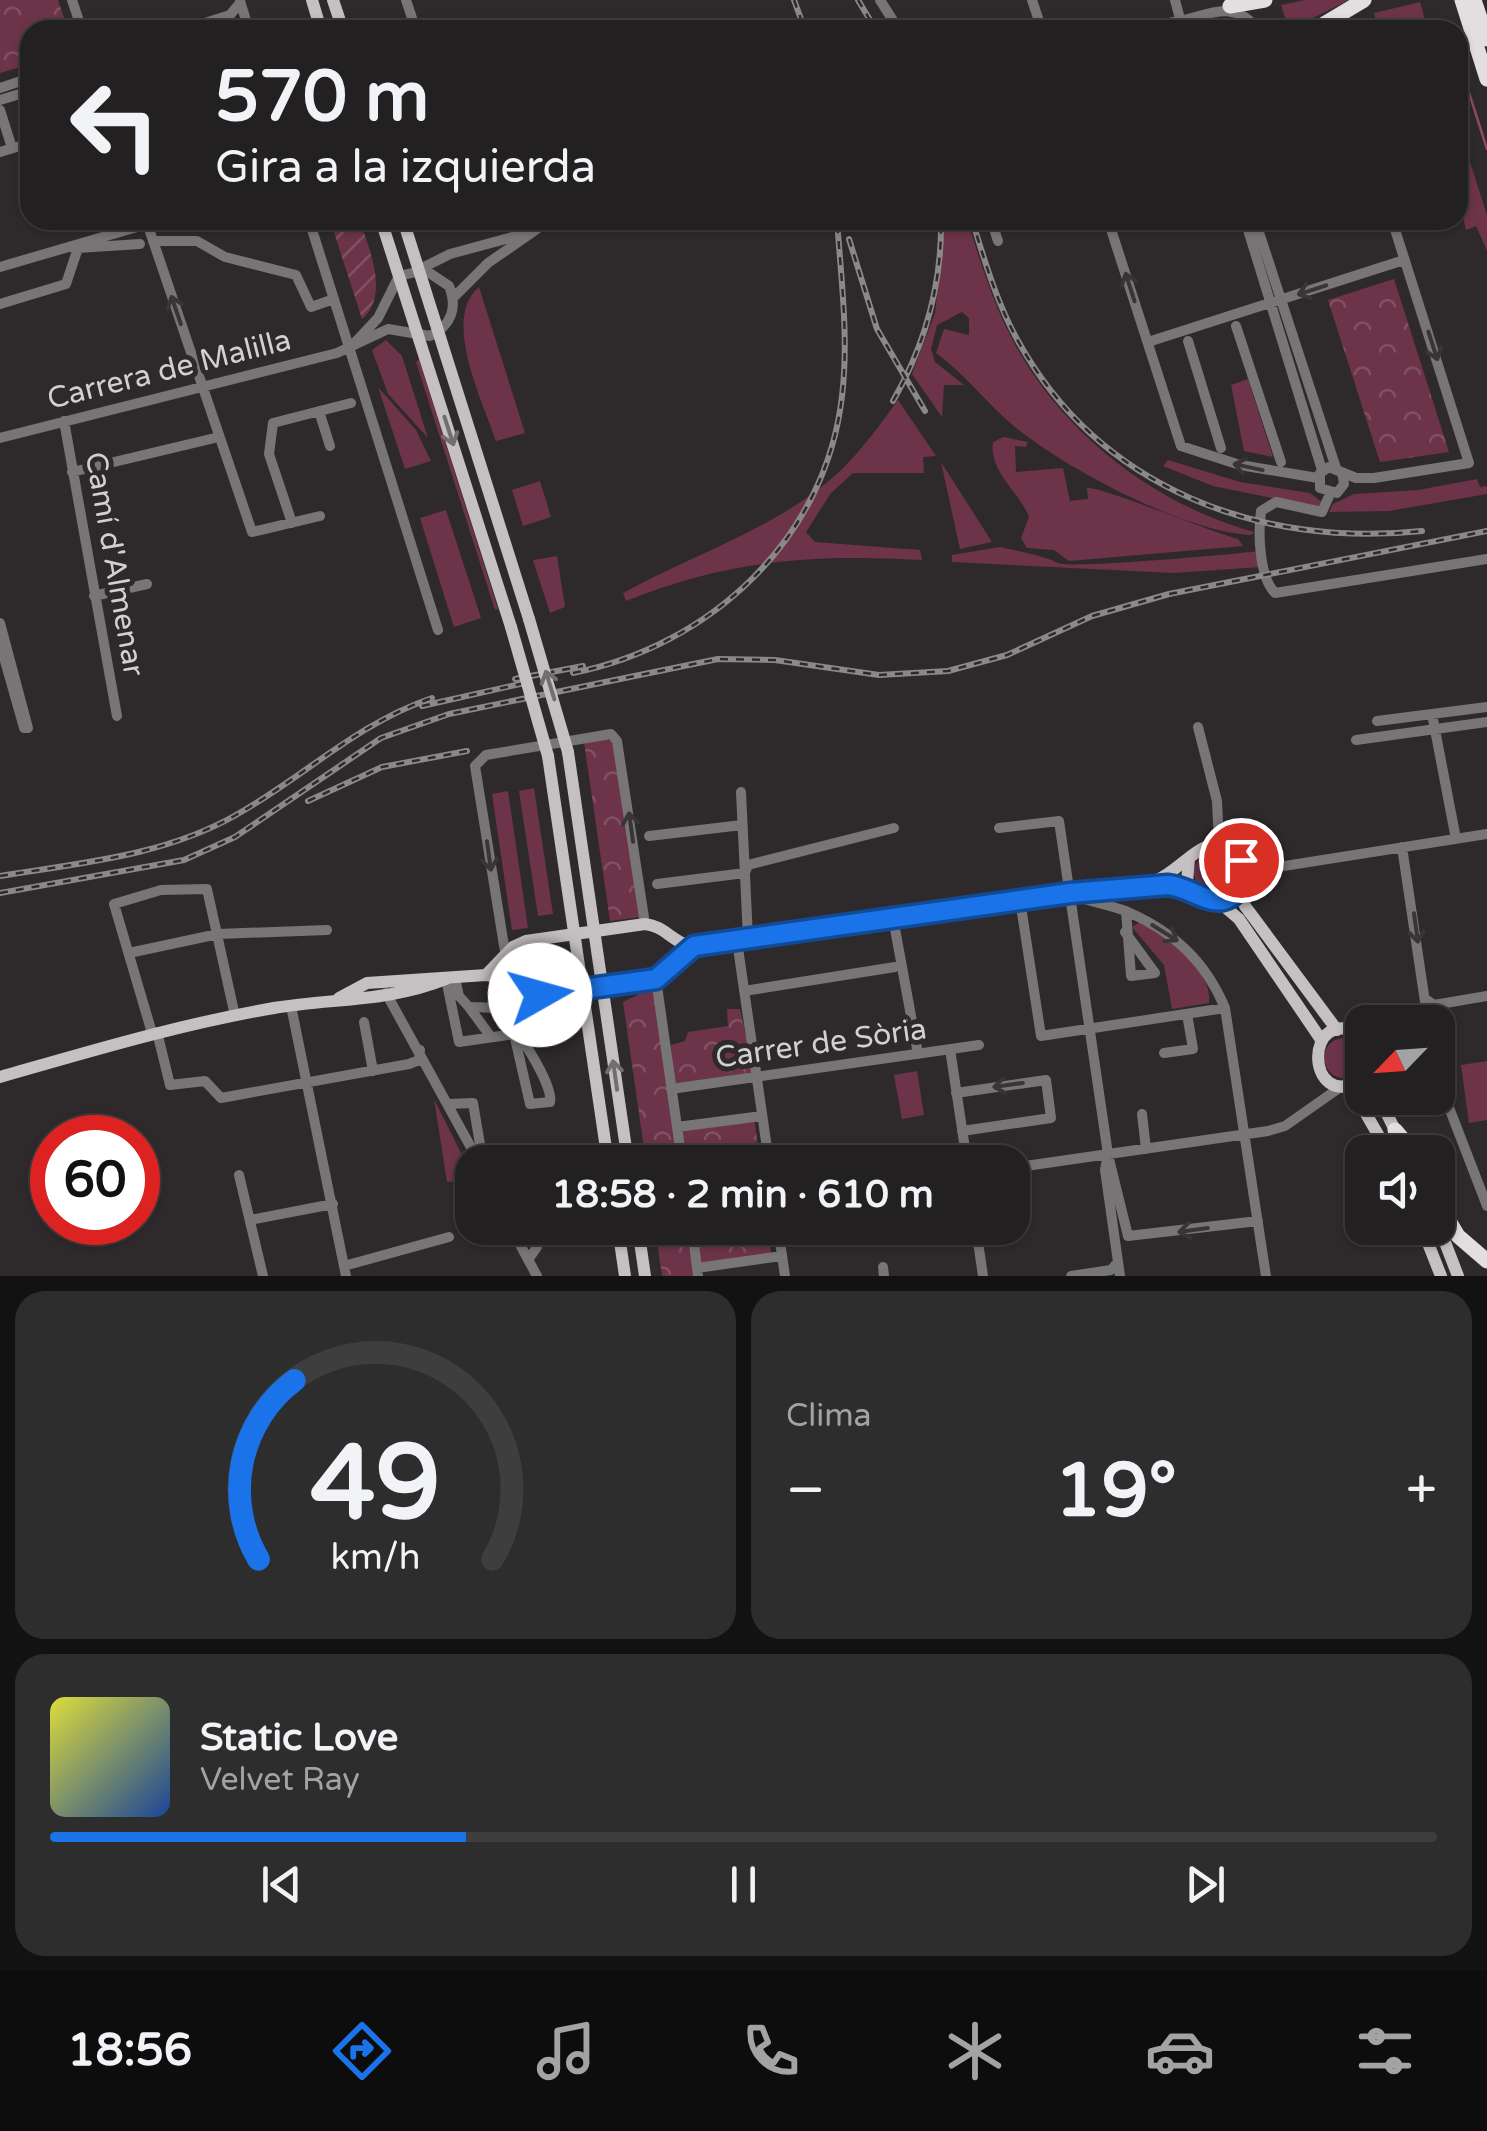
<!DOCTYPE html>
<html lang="es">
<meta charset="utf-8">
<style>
body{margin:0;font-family:"Varela Round",sans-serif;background:#2e2d2d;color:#f1f3f6;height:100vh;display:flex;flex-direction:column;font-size:38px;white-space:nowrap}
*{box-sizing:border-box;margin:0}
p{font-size:32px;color:#a2a3a5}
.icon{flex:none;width:55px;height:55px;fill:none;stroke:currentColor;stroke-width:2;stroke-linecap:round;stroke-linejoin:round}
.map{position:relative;height:1276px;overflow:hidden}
.side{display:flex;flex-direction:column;gap:15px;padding:15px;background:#131212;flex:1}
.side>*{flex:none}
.top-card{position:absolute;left:20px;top:20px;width:1448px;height:210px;border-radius:30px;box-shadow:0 2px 8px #0004,0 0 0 2px #3f3e3e;background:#222020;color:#f1f3f6;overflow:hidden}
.needle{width:65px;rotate:245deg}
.controls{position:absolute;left:1345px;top:1005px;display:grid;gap:20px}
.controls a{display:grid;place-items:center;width:110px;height:110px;border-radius:20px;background:#222020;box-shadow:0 2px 8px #0004,0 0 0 2px #3f3e3e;font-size:50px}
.speed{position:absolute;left:30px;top:1115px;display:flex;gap:20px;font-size:50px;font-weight:700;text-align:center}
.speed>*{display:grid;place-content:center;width:130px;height:130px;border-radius:50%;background:#222020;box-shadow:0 2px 8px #0004,0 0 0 2px #3f3e3e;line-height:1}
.speed .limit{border:15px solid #d22;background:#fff;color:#111}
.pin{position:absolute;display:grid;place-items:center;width:85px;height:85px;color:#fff;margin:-42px;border:5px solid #fff;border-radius:50%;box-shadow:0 2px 10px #0007}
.me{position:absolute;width:110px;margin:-55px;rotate:83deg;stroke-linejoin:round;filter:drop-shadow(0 0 8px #0008)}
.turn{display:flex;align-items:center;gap:35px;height:210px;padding:0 30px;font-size:45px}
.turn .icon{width:130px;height:130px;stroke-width:2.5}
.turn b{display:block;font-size:70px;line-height:85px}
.big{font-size:75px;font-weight:700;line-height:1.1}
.side .tile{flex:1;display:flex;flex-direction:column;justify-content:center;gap:15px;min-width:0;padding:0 35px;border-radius:30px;background:#2e2d2d}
.side .dial{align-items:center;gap:0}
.dial svg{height:260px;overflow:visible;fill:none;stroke:#3f3e3e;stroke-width:7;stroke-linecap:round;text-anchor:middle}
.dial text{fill:#f1f3f6;stroke:none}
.song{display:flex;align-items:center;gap:30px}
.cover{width:120px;height:120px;border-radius:15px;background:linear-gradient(135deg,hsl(60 70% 55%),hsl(220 70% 35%))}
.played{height:10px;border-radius:5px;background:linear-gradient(90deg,#1a73e8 30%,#3f3e3e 30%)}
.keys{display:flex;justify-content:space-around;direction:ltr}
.heat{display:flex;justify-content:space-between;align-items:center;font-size:55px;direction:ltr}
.side .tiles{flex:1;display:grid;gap:15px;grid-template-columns:1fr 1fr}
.tile:last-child{grid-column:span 2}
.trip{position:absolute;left:455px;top:1145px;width:575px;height:100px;border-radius:30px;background:#222020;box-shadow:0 2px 8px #0004,0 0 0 2px #3f3e3e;font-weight:700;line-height:100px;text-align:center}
.menu{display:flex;height:160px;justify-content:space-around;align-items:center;background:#0e0d0d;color:#a2a3a5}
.menu .icon{width:70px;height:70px}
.menu .on{color:#1a73e8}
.menu b{font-size:45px;color:#f1f3f6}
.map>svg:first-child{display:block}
.grass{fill:#6d3349}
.forest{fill:url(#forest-crowns)}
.garden{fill:url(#garden-furrows)}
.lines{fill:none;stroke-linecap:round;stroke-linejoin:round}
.stream{stroke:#924763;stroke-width:2.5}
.minor{stroke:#787576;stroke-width:10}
.major{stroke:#c5c0c1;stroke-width:12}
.highway{stroke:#e3dedf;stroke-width:15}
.rail-casing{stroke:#8b8889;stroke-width:6}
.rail{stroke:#2e2a2b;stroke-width:2.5;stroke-dasharray:8;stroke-linecap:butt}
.major-bridge{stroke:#c5c0c1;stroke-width:12}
.oneway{stroke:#393536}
.oneway2{stroke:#726e6e}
.route-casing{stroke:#114b97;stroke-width:25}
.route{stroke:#1a73e8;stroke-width:18}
.labels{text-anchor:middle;stroke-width:10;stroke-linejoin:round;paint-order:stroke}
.street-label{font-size:30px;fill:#d3d0d1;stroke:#2e2a2b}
</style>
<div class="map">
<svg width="1487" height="1276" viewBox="0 0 1487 1276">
<defs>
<pattern id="forest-crowns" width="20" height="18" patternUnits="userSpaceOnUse" patternTransform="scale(2.5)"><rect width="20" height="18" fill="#6d3349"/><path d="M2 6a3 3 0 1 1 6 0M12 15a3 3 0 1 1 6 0" fill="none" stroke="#815062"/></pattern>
<pattern id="garden-furrows" width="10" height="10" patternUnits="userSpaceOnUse" patternTransform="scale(2.5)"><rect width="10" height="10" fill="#6d3349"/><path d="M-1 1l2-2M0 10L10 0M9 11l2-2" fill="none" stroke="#815062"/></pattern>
</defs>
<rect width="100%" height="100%" fill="#2e2a2b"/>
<path class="grass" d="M1305 0H1349L1289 30 1281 5Z
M1420 2 1428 30H1378L1374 13Z
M1460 131 1487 215V251L1476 226 1466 230 1458 197Z
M945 220H967C980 259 991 298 1010 335 1058 430 1152 504 1254 532L1251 535C1185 532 1066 469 1015 427 987 404 965 374 936 353L944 329 969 335V318L962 312 937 325 931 349 935 362 964 385H944L942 417 912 374 935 313Z
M479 287 525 433 496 441C483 402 441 318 479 287Z
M386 340 402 356 428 438 388 394 372 350Z
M419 359 498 609 495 610 416 362Z
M1248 379 1273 457 1244 451 1231 385Z
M378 387 416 430 431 461 405 469Z
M898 400 936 456 923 457 924 473H853L831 493 806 532 815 542 920 550 922 560C811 554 729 560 626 601L623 593C694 554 778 528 839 472 861 451 880 425 898 400Z
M1004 437 1028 442 1026 447 1015 446 1016 472 1063 468 1070 501 1088 499 1087 488C1101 486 1211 532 1238 539L1243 546 1069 561 1054 550 1027 548 1021 538 1029 517C1019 491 989 472 993 442Z
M1168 460 1240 482 1310 493 1322 502 1321 508 1213 486 1163 466Z
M941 462 992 542 960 549Z
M1477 479 1480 487 1487 486V494L1389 511 1329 512 1333 504 1354 494 1418 490Z
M540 481 551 517 523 526 512 490Z
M446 510 481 618 454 627 420 518Z
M1000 547C1021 552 1041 555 1058 563 1070 569 1235 554 1259 551L1261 567 1173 573 952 562V555Z
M557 556 565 607 550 613 533 560Z
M534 788 553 914 538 916 519 791Z
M508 791 528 928 512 930 492 794Z
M1194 872a21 21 0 1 1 42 0a21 21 0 1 1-42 0Z
M1140 922C1166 938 1213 968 1209 1003L1172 1009 1164 965 1132 927Z
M1324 1058a20 20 0 1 1 40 0a20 20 0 1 1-40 0Z
M1487 1061V1120L1469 1123 1461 1065Z
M917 1071 924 1115 902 1119 894 1075Z
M434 1099 471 1173 467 1180 447 1182Z"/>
<path class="forest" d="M0 0H58L68 30H30V64L0 73Z
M1394 279 1449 452 1380 462 1328 300Z
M607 739 617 745 641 917 610 921 584 742Z
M654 987 679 1162H646L623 1002Z
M727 1009H740L753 1071 750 1076 677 1086 673 1083 671 1045 685 1041 688 1032 728 1026Z
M754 1117 760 1162H686L680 1126Z
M655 1228H688L695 1276H662Z
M692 1228H767L772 1258 698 1267Z"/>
<path class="garden" d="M330 220H360C369 250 390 295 362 319Z"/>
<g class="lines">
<path class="stream" d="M1458 58 1487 149"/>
<path class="minor" d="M72 0 82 30
M406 0 416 30
M880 0 899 30
M1032 0 1042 30
M1175 0 1183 30
M240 1 249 30
M183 30 230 15 240 3
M223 30 238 26 249 30
M1123 30C1142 27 1162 25 1180 21 1214 13 1234 0 1259 30
M0 88 30 78
M0 100 30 91
M0 110 12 148
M0 152 30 143
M146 220 252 532 320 516
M309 220 438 630
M991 220 998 241
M1108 220 1181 446 1240 465 1318 478
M1245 220 1322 470
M1255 220 1336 468
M153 241H197L225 257 296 275 311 307 334 299
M0 267 161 220
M420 269 450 254 531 232
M453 298 488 263 550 220
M0 304 66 284 78 248 140 244
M1236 326 1281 462
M1188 341 1221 448
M1148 342 1404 260
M319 411 330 446
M64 421 117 716
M0 438 337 353 388 329 430 336C451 326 458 308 449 286L425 270 399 276 378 318 349 349
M72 472 219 437
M1342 472 1344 484 1337 493 1320 488V473L1329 467 1356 478H1374L1469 463 1392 220
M1330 494 1322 512 1276 502 1261 511C1258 533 1259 577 1275 593L1487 559
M292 523 269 454 273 423 351 403
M94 596 147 584
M0 623 28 728H24L0 643
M1432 714 1456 839
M1377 721 1487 707
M1198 727 1217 801 1219 843
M1356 740 1487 722
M741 792 748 938
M999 828 1059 821 1108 1154 1105 1170 1120 1276
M649 836 742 825
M1402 847 1428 1022
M1243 883 1265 869 1487 834
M657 884 745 873 748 865 894 828
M1076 896C1093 903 1111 905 1128 912 1174 932 1206 962 1225 1008L1266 1276
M1020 900 1041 1036 1225 1008
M893 918 918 1054
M1125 932 1155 973 1131 976 1126 911
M737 941 769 1162
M129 953 218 934 327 930
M506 958 475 766 486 755 611 734 617 741 645 924
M446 979 459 1042 514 1034 530 1104 550 1102C554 1086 515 1024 500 1012 491 1005 480 1008 469 1007L459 996 455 978
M656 979 682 1162
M744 991 895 967
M386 993 479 1162
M1427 1000 1434 1005 1487 996
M291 1006 346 1276
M469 1007 491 1037
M364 1022 373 1071
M1409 1022 1427 1008
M157 1032 170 1085 205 1081 221 1098 409 1064 419 1060 420 1050
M152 1033 114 904 161 890 207 889 235 1016
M950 1049 967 1162
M1164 1053 1193 1049 1187 1014
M1438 1079 1487 1206
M671 1089 979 1045
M956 1093 1046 1080 1051 1118 962 1131
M448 1104 473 1103 483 1162
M1142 1114 1146 1149
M677 1127 762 1116
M865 1153 867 1162
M1108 1155 1128 1236 1258 1221
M1012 1168 1268 1131 1285 1126 1342 1086
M239 1175 263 1276
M250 1220 333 1204
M511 1228 537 1276
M692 1228 698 1276
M778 1228 785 1276
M976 1228 983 1276
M528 1260 537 1247 535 1228
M344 1266 449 1237
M883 1267 884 1276
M697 1268 782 1256
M1071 1276 1111 1270 1118 1262"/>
<path class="major" d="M312 0 321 30
M333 0 343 30
M381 220 511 627
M403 220 529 619
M568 752 628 1162
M548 756 608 1162
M1151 887 1191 889
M1240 887 1245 906 1337 1030
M1219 902 1239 919 1322 1041
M486 975 513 947 526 941 645 924C661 926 666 934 680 942 696 950 720 943 737 941L1157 880C1186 868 1212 820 1241 860L1240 887 1224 901 1203 900 1187 882 1189 859
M339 998 367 983 486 975 500 978 527 996 656 979 694 946
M1362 1035C1303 1001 1304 1114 1362 1080
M0 1077C91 1051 181 1024 274 1008 334 998 389 1002 446 979
M1344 1086 1357 1098 1388 1152
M1379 1098 1398 1136
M1438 1224 1458 1276
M618 1228 625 1276
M638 1228 645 1276
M1422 1228 1441 1276"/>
<path class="highway" d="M1462 0 1487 79
M1474 0 1487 39
M1230 6 1265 0
M1314 30 1364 0
M1395 1130 1414 1152
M1438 1202 1458 1236 1487 1261"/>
<g class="rail-casing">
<path id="rail" d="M794 0 805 30
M858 0 876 30
M972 220C985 262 997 303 1018 341 1100 489 1260 548 1422 531
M849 239 877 329 925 411
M893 401C925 345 942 285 941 220
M573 673C710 646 826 539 842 396 849 339 841 277 837 220
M515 679 583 666
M422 706 529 682
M308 801 382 767 467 751
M0 876C80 863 164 856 236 815 304 777 356 724 432 698
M0 893 184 860 235 837 381 738 449 714 718 659 775 660 879 675 948 671 1007 655 1092 616 1169 594 1487 531"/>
</g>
<use href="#rail" class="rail"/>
<path class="major-bridge" d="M529 619 568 752
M511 627 548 756"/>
</g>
<defs><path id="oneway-shaft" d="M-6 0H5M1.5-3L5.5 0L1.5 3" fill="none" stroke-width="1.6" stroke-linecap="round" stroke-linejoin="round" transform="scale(2.5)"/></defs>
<g class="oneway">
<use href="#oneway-shaft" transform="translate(1130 287) rotate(-108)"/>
<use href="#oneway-shaft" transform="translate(1312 290) rotate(162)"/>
<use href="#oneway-shaft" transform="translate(176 310) rotate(-109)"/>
<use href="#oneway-shaft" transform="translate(1433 346) rotate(72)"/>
<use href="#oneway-shaft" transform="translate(1248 467) rotate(-168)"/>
<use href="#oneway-shaft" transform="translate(631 827) rotate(-98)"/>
<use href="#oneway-shaft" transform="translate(489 856) rotate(82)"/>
<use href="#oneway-shaft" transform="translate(1416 928) rotate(82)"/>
<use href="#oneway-shaft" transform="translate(1165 933) rotate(32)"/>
<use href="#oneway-shaft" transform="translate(1008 1085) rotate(172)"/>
<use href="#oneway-shaft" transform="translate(1193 1230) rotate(172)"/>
</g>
<g class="oneway2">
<use href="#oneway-shaft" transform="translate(449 431) rotate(72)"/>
<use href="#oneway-shaft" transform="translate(550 685) rotate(-107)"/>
<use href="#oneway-shaft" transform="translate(615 1075) rotate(-98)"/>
</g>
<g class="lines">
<g class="route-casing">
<path id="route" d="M540 995 656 979 694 946 1070 893 1168 885C1196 887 1219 919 1242 885L1241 860"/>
</g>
<use href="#route" class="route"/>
</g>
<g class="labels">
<g class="street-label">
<text transform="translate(169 369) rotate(-14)" y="10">Carrera de Malilla</text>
<text transform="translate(115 564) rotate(80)" y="10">Camí d'Almenar</text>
<text transform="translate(821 1043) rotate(-8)" y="10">Carrer de Sòria</text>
</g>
</g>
</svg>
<div class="controls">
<a><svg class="needle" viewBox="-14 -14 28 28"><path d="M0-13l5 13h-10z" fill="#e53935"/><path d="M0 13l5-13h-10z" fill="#a2a3a5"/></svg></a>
<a><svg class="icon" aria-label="sound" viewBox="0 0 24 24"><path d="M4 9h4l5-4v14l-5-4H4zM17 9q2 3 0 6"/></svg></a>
</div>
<div class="speed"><div class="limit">60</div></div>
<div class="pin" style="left:1241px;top:860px;background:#d93025"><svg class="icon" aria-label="arrive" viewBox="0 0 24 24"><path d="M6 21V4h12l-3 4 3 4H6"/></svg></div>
<svg class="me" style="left:540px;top:995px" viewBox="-20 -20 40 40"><circle r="19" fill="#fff"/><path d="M0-13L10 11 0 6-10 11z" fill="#1a73e8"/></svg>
<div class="trip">18:58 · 2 min · 610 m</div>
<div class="top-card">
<div class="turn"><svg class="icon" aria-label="left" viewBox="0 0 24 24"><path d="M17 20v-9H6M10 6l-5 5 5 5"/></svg><div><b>570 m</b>Gira a la izquierda</div></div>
</div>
</div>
<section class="side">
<div class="tiles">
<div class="tile dial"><svg viewBox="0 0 100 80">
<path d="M14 69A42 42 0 1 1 86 69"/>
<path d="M14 69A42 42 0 0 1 25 14" stroke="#1a73e8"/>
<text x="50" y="56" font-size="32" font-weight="700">49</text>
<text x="50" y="72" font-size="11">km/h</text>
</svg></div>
<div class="tile"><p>Clima</p>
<div class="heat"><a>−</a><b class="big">19°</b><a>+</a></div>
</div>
<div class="tile">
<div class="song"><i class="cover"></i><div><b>Static Love</b><p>Velvet Ray</p></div></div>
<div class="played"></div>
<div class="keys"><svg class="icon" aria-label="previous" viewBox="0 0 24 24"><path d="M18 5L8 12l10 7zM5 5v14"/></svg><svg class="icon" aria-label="pause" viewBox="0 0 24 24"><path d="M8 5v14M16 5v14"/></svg><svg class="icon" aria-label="next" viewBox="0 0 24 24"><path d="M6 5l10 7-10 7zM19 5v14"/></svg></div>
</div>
</div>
</section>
<nav class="menu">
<b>18:56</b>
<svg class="icon on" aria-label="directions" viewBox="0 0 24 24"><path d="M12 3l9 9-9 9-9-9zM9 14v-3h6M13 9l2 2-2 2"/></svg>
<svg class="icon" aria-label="music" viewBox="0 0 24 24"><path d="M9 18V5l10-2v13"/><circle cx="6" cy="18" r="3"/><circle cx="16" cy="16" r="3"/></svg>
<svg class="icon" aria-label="phone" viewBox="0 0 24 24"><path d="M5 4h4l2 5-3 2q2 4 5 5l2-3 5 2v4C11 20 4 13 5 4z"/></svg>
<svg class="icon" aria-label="climate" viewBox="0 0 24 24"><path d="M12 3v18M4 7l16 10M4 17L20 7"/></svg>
<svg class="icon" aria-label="car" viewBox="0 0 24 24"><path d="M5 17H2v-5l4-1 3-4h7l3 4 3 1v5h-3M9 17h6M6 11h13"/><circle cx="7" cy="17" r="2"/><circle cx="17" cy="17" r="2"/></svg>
<svg class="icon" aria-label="filters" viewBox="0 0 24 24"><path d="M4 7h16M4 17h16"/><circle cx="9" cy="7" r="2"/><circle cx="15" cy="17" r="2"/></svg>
</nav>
